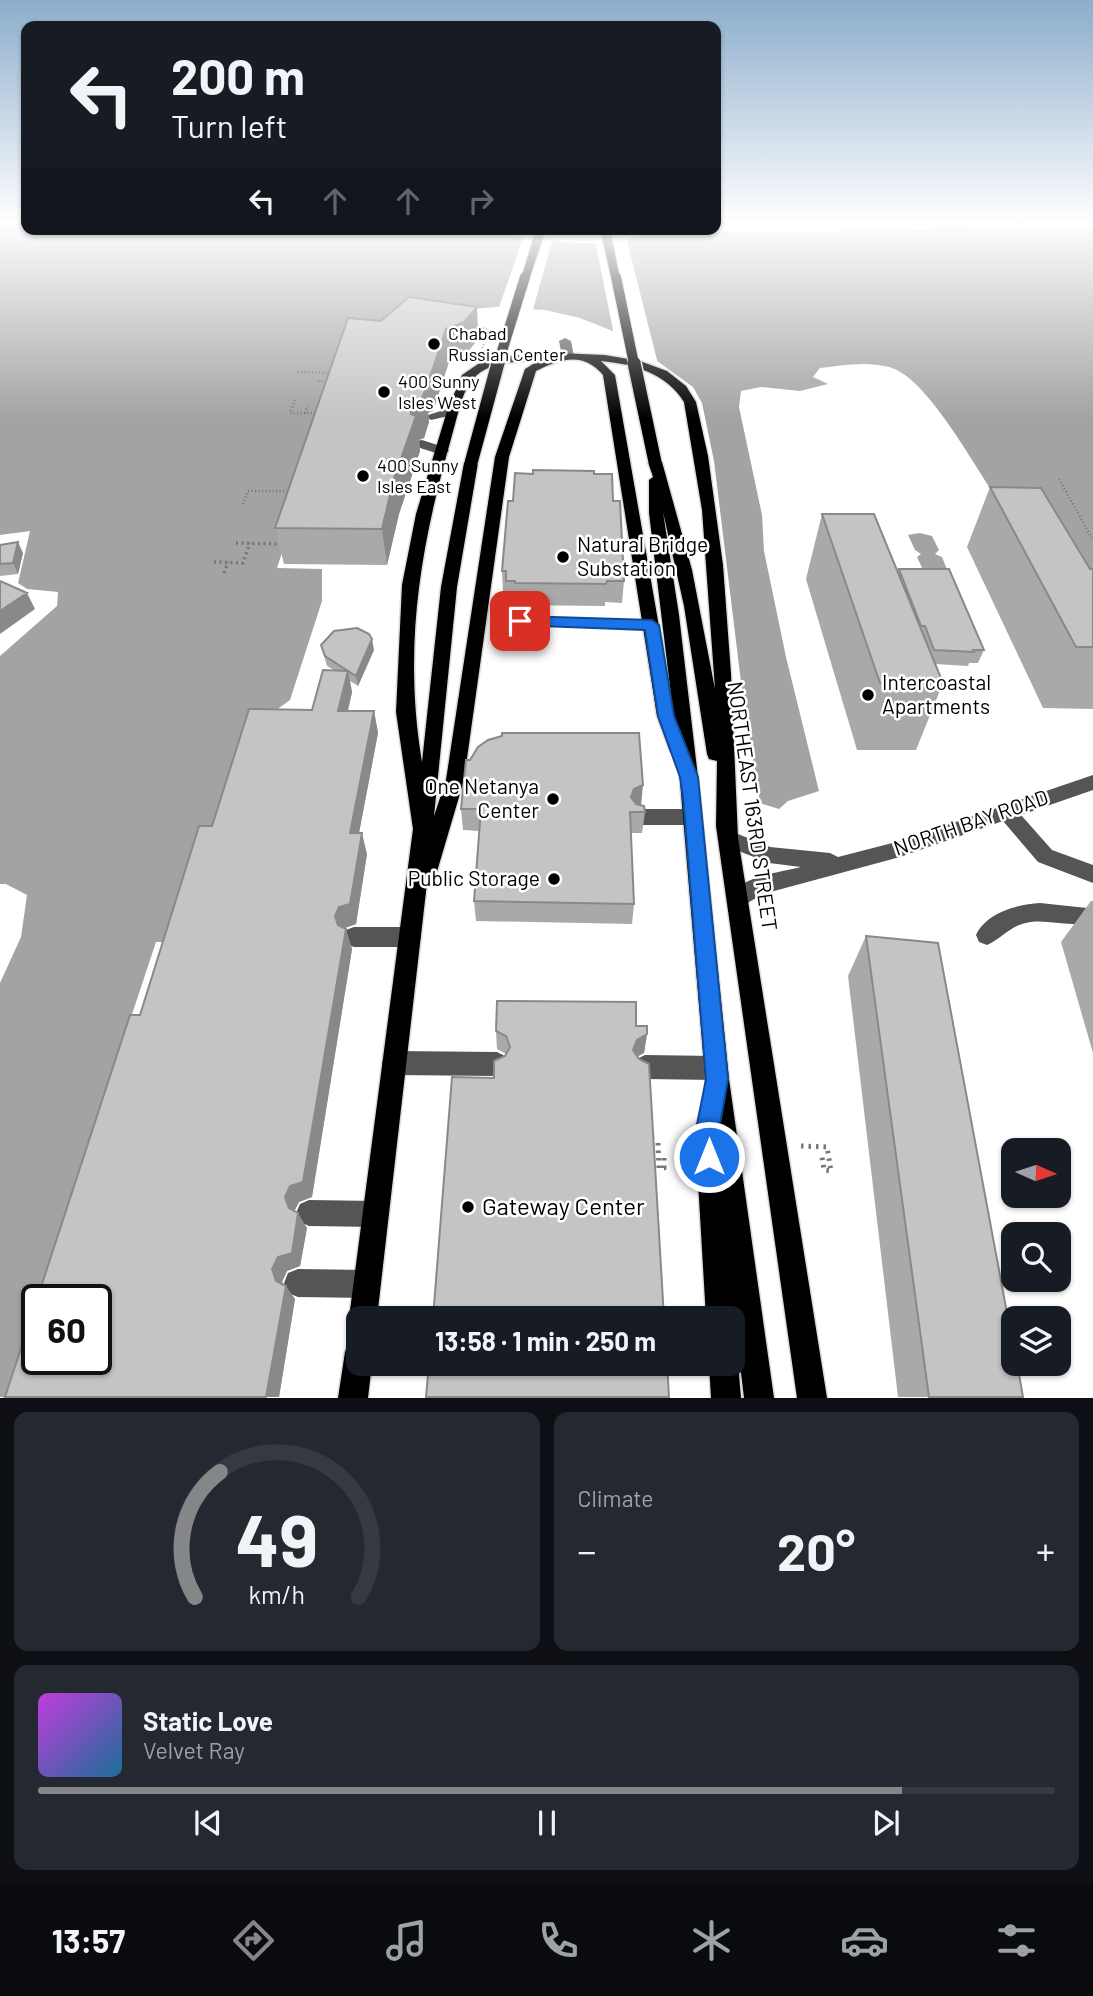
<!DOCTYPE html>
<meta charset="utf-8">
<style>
body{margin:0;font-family:Barlow,sans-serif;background:#242831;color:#f1f3f6;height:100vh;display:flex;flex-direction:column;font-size:26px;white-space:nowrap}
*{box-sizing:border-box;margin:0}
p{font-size:23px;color:#9ea1a6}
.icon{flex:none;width:38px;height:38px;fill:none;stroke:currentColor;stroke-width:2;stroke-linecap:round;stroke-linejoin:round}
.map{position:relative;height:1398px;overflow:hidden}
.panel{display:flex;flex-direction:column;gap:14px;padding:14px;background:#0d0f14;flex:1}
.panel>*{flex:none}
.top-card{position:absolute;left:21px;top:21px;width:700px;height:214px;border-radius:14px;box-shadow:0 2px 5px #0004;background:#171b24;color:#f1f3f6;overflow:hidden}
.needle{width:46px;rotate:93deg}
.controls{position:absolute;left:1001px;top:1138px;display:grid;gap:14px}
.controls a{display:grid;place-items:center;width:70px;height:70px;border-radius:14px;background:#171b24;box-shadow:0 2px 5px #0004;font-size:35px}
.speed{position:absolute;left:21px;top:1284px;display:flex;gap:14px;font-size:35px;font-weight:700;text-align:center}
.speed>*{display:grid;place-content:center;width:91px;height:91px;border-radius:50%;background:#171b24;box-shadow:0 2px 5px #0004;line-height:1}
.speed .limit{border:4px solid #111;border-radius:10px;background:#fff;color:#111}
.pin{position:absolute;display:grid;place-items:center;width:60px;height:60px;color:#fff;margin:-30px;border-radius:14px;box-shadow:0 4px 10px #0006}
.me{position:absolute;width:77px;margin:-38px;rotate:0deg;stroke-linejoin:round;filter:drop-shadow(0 0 5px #0008)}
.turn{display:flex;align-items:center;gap:24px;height:147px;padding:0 35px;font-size:32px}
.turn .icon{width:91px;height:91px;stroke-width:2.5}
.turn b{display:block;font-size:49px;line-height:60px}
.lanes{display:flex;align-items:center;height:66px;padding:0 35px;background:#0003;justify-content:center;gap:35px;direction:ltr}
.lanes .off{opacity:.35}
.big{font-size:52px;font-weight:700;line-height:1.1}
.panel .widget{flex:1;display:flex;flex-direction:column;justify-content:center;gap:10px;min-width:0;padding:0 24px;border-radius:14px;background:#242831}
.panel .dial{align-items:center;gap:0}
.dial svg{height:182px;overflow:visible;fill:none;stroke:#363941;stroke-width:7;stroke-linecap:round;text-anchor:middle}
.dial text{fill:#f1f3f6;stroke:none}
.song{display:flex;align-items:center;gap:21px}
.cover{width:84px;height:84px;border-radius:10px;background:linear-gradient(135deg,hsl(290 70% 55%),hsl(200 70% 35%))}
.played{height:7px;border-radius:4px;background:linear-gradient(90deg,#858687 85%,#363941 85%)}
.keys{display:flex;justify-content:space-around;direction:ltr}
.heat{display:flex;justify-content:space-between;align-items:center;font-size:38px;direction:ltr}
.panel .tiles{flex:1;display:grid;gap:14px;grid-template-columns:1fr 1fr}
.widget:last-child{grid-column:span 2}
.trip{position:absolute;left:346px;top:1306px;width:399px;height:70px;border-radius:14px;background:#171b24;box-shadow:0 2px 5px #0004;font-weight:700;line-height:70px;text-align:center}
.tabs{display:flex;height:112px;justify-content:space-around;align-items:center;background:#090b0e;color:#9ea1a6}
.tabs .icon{width:49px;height:49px}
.tabs .current{color:#858687}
.tabs b{font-size:32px;color:#f1f3f6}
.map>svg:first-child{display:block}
.water{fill:#a3a3a3}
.pier{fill:#fff}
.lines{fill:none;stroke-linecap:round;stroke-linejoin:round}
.major-casing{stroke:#dbdbdb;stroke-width:3}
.path-far3{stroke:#777;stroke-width:2;stroke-dasharray:1 2;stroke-linecap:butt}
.path-far2{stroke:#777;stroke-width:2.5;stroke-dasharray:1 2.5;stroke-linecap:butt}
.path-far1{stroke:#777;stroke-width:3.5;stroke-dasharray:2 3.5;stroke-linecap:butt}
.path{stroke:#777;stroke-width:5;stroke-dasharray:2.5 5;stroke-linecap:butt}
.minor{fill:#555;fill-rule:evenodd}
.major{fill:#000;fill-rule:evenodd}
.major-bridge-far1-casing{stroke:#dbdbdb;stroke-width:12;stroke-linecap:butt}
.major-bridge-casing{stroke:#dbdbdb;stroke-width:16;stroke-linecap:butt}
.major-bridge-far1{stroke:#000;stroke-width:10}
.major-bridge{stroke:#000;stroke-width:13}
.wall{fill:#a9a9a9}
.shaded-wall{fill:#898989}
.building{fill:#c4c4c4;stroke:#898989;stroke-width:2;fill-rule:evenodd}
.route{fill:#1a73e8;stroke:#114b97;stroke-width:2}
.poi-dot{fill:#000;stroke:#fff;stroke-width:2.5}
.labels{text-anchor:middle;stroke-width:5;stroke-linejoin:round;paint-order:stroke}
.far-poi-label{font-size:18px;fill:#000;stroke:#fff;text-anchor:start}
.poi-label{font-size:21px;fill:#000;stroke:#fff;text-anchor:start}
.street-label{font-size:21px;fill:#000;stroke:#fff}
.near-poi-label{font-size:24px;fill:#000;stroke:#fff;text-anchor:start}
</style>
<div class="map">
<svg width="1093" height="1398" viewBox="0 0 1093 1398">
<rect width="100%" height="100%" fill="#fff"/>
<path class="water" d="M0 224H26V229H505L512 235C558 242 604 250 648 233L930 230 927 224H969L973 229H1093V595C1068 571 1029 541 1008 514 982 482 930 377 889 367 866 361 844 365 820 368L813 377 828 384 800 391 761 387 741 391 739 407 762 515 764 551 786 657 819 791 788 801 779 809 760 803 741 682 714 461 702 403 693 387 620 334 580 318 545 310 496 307 452 311 350 345 277 568 322 569V601L290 700 247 731 169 942H156L37 1300 9 1398 0 1397V983L21 937 27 895 6 884H0V656L57 606 58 592 27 589 18 583 30 531 0 535Z
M920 533 932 536 939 550 935 554 942 557 948 572H924L917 557 921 554 915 550 908 535Z"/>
<path class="pier" d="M525 233 553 238 532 313 498 310Z
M626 237 659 368 614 335 595 240Z"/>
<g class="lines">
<g class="major-casing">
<path id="major" d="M536 229H546L530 277 521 279Z
M600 229H610L620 279 611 277Z
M559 353 605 355 640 361 667 371 686 386 696 402 708 456 723 565 731 674 738 838 827 1398H797L716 826 717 761 709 759 707 754 684 606 663 512 679 615 698 777 729 1079 774 1398H744L734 1313 733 1320V1318H706L695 1130 706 1087 678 758 670 751 657 716 603 375C583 351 560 359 536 371L509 457 464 780 436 875 433 881 427 883 377 1318H359V1330L353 1328 349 1318 413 829 396 712 402 585 416 514 447 411 462 375 478 364 507 356ZM538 361 525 369 495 457 446 780 434 816 457 587 478 463 476 460 471 459 464 463 441 587 422 762C403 648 420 548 451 439 456 423 462 390 473 379 489 361 516 362 538 361ZM601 361C633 364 666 373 684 402L702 510 715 689 692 570 662 462 655 458 648 462 653 477 649 480V513L671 695 615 375Z
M359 1338V1363H372L368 1398H338L345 1352 349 1342Z
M733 1353 738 1363 741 1398H711L709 1363H733Z"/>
</g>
<path class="path-far3" d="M466 306H485
M475 325 489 330 480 355"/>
<path class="path-far2" d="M298 372 332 373
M318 381 329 382
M295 400 290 413H319
M305 413 308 406
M1059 479 1093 540
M243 504 248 491H293"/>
<path class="path-far1" d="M236 543 282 544
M214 562 243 563 250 543
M224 573 228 562"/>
<path class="path" d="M658 1143 659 1168H664V1153
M801 1146 827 1147 831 1171 824 1170 822 1157"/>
<path class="minor" d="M565 338 571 341 574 356 568 359 562 356 559 341Z
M453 407 459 411 457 414 431 420 425 416Z
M422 440 447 448 449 451 442 455 417 447V441Z
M520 616 652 620 660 625 652 630 514 625 512 621Z
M1093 775V790L1021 815 1052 850 1093 865V883L1038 862 1003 821 900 857 763 894 737 909 730 906 727 900C738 876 778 873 801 867L769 863 721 844 718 838 721 832 728 830 770 847 830 853 838 857 900 841Z
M641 809H693L700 811 703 817 700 823 693 825H641L634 823 631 817 634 811Z
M1040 903 1087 908 1090 915 1087 922C1068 928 1046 918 1026 923 1010 926 1001 939 987 945L979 942 976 935C986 913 1018 904 1040 903Z
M354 927H410L418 930 421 937 418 944 410 947H354L346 944 343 937 346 930Z
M394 1051 497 1052 505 1056 509 1064 505 1072 497 1076 394 1075 386 1071 382 1063 386 1055Z
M645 1055 716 1056 724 1060 728 1068 724 1076 716 1080 645 1079 637 1075 633 1067 637 1059Z
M309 1200 376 1201 385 1205 389 1214 385 1223 376 1227 309 1226 300 1222 296 1213 300 1204Z
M298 1269 367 1270 377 1274 381 1284 377 1294 367 1298 298 1297 288 1293 284 1283 288 1273Z"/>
<use href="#major" class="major"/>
<g class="major-bridge-far1-casing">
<path id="major-bridge-far1" d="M616 277 634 364
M498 364 525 277"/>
</g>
<g class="major-bridge-casing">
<path id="major-bridge" d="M634 363 655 462
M471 463 498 363"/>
</g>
<use href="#major-bridge-far1" class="major-bridge-far1"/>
<use href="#major-bridge" class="major-bridge"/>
</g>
<path class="wall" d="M716 224H817L716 226Z
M985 224H1010V225Z
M477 307 478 339 466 354 449 362 433 411 428 413 429 422 424 438 419 440 420 451 399 514 387 565 284 564 275 528 381 321Z
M594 474 613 501 624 581 622 603 605 602V606L515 605V602H507L506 592H503L502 571 513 501Z
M990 487 1090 569H1093V709L1043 708 967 547Z
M822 514 898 572 899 569 984 650 978 663H969L968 666 935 664 943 683 916 750H857L806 579Z
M0 545 23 553 18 574 0 576Z
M321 645 374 650 358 686 350 681 352 692 348 711H374L378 733 359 833 367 854 356 924 345 928 352 949 312 1197 299 1202 294 1211 307 1228 300 1266 287 1271 282 1282 295 1299 279 1397 140 1015 212 826 312 710 334 670 327 666Z
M470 760 641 806 645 812 642 833H631L634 904 632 924 476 921 474 901 479 831 463 830 461 809Z
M1091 901H1093V1053L1061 942Z
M866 936 1023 1397H898L848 976Z
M636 1026 647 1034 644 1053 505 1056 506 1054 497 1049 496 1031Z"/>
<path class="shaded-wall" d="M477 307 478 339 466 354 449 362 433 411 428 413 429 422 424 438 419 440 420 451 399 514 387 565 382 529 411 406 419 381 446 329Z
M18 542 23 553 18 574 13 563Z
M27 593 35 609 0 634V611Z
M372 639 374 650 358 686 356 676Z
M348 671 352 692 343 732 338 711Z
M374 711 378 733 355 854 350 833Z
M643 785 641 806 630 812 631 797 634 789Z
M362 833 367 854 356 924 345 928 341 936 335 916Z
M346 929 352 949 312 1197 299 1202 294 1212 298 1213 307 1228 300 1266 287 1271 282 1282 285 1291 286 1286 295 1299 279 1397H266L276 1281 272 1269 289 1208 285 1197Z
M647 1034 644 1053 635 1058 633 1050 637 1040Z"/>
<path class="building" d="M409 297 477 307 464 322 446 329 430 377 419 381 426 388 420 403 411 406V414L416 416 394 478 382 529 275 528 348 318 381 321Z
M533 470 594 471V474H612L613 501H620L624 581H607L606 584 515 583V581H506V571H502L508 501H513L515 473 533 474Z
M990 487 1041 488 1090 569H1093V647H1076Z
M822 514H874L943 683H880Z
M18 542 13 563 0 564V545Z
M899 569H949L984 650H973L974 652 934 650 925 626H921Z
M0 581 27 593 0 611Z
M357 628 369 634 372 639 356 676 325 656 321 645 334 631Z
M323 670 348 671 338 711H374L350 833H362L350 904 339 907 335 916 338 925 346 929 303 1182 290 1186 285 1197 289 1208 298 1213 292 1253 278 1257 272 1269 276 1281 286 1286 266 1397H5L130 1015H140L199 826H212L249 709 312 710ZM37 1300H96V1360H37Z
M502 733H639L643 785 634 789 631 797 636 804 644 806 645 812H630L634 904 474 901 481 809H461L466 760H470L478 747 488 740 502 736Z
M866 936 938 943 1013 1345V1363H1017L1023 1397H929Z
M497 1001 636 1002V1026H647V1034L637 1040 633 1050 639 1059 649 1064 664 1318H433L452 1077 494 1078V1061L505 1056 510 1047 506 1036 496 1031Z
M429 1363H667L669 1397H426Z"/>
<linearGradient id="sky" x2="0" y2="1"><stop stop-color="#8cadcc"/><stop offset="0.53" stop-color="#fff"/><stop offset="1" stop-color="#fff" stop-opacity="0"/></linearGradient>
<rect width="1093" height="419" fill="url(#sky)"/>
<path class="route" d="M520 616 652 620 659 625 674 716 698 777 700 797 728 1079 719 1130 721 1157 717 1165 709 1168 701 1165 698 1157 696 1130 706 1079 683 797 680 777 658 716 645 630 515 625 512 621Z"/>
<g class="poi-dot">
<circle cx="434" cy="344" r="7"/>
<circle cx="384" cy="392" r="7"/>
<circle cx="363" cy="476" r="7"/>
<circle cx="563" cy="557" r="7"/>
<circle cx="868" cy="695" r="7"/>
<circle cx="553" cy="799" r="7"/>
<circle cx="554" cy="879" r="7"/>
<circle cx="468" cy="1207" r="7"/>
</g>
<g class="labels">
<g class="far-poi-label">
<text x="448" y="340">Chabad<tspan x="448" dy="21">Russian Center</tspan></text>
<text x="398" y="388">400 Sunny<tspan x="398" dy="21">Isles West</tspan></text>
<text x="377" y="472">400 Sunny<tspan x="377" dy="21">Isles East</tspan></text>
</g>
<g class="poi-label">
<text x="577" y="552">Natural Bridge<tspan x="577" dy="24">Substation</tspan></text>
<text x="882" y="690">Intercoastal<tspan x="882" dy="24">Apartments</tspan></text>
<text x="539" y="794" text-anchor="end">One Netanya<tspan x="539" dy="24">Center</tspan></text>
<text x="540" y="886" text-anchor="end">Public Storage</text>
</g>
<g class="street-label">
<text transform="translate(752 806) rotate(82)" y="7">NORTHEAST 163RD STREET</text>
<text transform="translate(971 823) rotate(-19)" y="7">NORTH BAY ROAD</text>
</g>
<g class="near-poi-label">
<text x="482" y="1215">Gateway Center</text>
</g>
</g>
</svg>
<div class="controls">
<a><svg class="needle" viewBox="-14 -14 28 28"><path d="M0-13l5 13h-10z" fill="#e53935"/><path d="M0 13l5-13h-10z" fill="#9ea1a6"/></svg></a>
<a><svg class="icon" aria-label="search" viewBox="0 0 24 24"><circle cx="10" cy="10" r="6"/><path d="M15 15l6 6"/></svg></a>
<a><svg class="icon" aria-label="layers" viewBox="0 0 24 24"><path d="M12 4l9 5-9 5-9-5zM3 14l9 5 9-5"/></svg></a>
</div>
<div class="speed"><div class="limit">60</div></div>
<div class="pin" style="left:520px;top:621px;background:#d93025"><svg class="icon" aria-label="arrive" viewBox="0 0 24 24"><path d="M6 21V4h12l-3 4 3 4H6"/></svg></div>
<svg class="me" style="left:709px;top:1157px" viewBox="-20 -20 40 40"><circle r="17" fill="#1a73e8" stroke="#fff" stroke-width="3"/><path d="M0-11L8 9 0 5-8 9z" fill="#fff"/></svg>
<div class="trip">13:58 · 1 min · 250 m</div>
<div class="top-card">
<div class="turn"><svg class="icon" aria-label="left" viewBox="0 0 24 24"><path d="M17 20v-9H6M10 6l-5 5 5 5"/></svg><div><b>200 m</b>Turn left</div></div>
<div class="lanes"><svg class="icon" aria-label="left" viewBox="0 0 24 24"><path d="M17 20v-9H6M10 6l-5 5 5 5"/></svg><svg class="icon off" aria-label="ahead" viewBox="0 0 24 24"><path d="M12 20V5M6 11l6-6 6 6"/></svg><svg class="icon off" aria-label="ahead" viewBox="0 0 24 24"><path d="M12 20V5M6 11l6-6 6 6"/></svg><svg class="icon off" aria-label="right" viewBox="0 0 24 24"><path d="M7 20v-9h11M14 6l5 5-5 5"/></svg></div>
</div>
</div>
<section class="panel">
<div class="tiles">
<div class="widget dial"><svg viewBox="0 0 100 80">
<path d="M14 69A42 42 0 1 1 86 69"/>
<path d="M14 69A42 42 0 0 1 25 14" stroke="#858687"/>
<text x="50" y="56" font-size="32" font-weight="700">49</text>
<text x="50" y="72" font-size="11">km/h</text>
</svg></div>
<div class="widget"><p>Climate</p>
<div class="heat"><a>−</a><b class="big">20°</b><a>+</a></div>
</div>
<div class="widget">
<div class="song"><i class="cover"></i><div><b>Static Love</b><p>Velvet Ray</p></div></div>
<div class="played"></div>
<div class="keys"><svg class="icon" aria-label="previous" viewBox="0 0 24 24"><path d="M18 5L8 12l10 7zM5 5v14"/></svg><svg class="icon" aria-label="pause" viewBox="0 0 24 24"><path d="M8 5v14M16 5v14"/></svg><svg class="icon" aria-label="next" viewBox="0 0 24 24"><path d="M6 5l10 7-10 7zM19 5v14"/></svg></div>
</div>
</div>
</section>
<nav class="tabs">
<b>13:57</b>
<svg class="icon current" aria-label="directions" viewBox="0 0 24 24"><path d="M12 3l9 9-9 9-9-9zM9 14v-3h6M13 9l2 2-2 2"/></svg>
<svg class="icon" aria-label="music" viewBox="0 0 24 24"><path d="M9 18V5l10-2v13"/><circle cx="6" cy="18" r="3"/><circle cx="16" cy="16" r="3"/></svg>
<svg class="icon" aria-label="phone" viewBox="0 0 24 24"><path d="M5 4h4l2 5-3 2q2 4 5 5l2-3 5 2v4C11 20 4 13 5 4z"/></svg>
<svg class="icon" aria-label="climate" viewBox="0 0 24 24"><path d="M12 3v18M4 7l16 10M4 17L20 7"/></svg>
<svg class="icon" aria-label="car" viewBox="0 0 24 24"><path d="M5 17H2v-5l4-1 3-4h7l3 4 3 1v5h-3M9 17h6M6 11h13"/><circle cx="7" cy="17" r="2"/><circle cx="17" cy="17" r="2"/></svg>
<svg class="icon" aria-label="filters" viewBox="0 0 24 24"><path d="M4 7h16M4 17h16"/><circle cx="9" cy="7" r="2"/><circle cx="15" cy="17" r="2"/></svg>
</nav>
